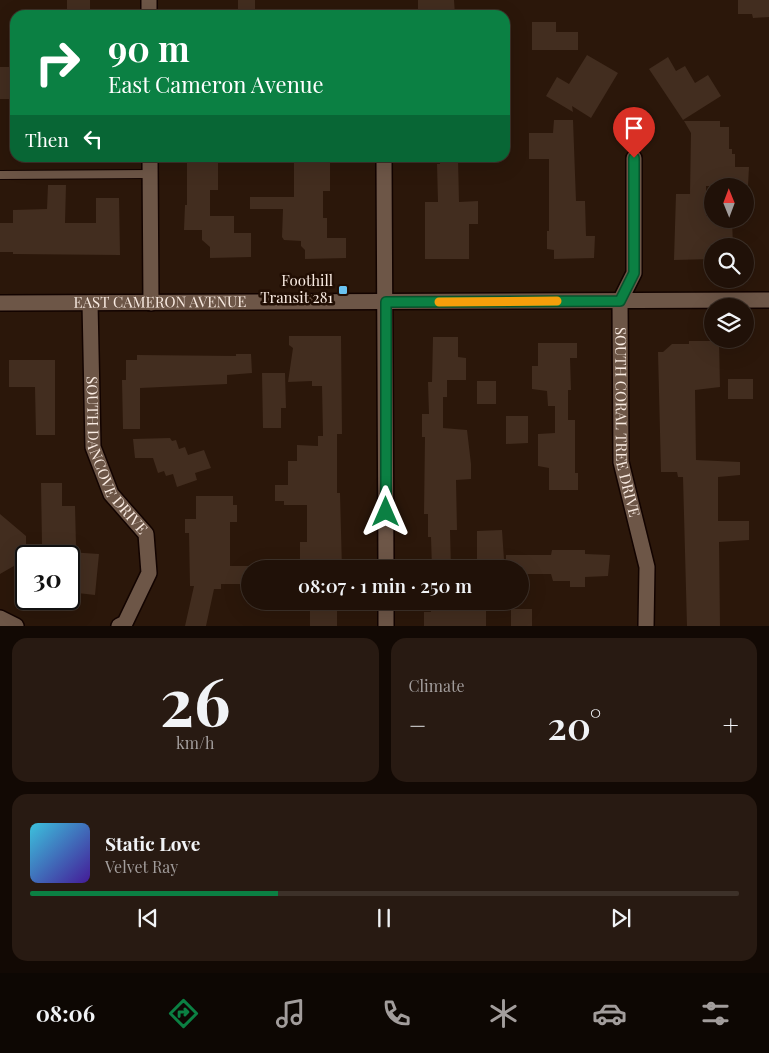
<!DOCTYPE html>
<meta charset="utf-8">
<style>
body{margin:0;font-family:"Playfair Display",serif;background:#281a12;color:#f1f3f6;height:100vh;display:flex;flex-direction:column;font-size:19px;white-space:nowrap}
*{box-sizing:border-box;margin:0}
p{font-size:16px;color:#a29d9c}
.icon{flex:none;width:28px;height:28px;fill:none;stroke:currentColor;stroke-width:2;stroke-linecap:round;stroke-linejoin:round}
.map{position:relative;height:626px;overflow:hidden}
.panel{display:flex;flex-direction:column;gap:12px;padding:12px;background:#120904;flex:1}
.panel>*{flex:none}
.guide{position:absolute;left:10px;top:10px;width:500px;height:152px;border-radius:15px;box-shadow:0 5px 20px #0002,0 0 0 1px #3d3129;background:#0b8043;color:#fff;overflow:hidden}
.needle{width:32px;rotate:359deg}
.buttons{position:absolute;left:704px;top:178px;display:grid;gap:10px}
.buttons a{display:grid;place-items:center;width:50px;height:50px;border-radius:50%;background:#201108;box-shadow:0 5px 20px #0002,0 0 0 1px #3d3129;font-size:25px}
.speed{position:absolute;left:15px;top:545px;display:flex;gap:10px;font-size:25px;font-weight:700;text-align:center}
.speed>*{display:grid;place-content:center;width:65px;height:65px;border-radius:50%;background:#201108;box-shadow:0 5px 20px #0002,0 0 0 1px #3d3129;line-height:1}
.speed .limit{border:2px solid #111;border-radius:8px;background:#fff;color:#111}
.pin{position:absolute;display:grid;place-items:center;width:42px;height:42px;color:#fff;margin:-51px -21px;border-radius:50% 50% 50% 0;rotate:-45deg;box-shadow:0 0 5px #0007}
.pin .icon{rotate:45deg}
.me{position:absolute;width:55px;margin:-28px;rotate:0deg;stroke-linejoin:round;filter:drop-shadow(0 0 4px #0008)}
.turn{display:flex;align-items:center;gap:18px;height:105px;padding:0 15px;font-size:22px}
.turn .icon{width:65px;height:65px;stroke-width:2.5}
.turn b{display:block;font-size:35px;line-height:42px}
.then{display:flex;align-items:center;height:48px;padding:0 15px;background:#0003;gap:10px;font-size:19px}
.big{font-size:38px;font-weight:600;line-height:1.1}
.panel .widget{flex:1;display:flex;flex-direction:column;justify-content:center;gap:8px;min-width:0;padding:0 18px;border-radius:15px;background:#281a12}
.panel .dial{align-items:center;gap:0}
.dial b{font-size:65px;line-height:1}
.song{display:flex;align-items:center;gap:15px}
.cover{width:60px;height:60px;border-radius:8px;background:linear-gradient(135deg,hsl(190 70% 55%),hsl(260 70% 35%))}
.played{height:5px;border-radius:2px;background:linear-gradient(90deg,#0b8043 35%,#3d3129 35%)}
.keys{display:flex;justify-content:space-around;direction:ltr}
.heat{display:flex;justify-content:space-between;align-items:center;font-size:28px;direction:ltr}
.panel .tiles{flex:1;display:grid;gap:12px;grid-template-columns:1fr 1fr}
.widget:last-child{grid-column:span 2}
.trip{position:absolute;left:241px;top:560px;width:288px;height:50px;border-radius:25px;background:#201108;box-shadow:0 5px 20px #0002,0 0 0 1px #3d3129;font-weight:600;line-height:50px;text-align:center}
.tabs{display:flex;height:80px;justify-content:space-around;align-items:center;background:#0d0703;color:#a29d9c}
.tabs .icon{width:35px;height:35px}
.tabs .active{color:#0b8043}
.tabs b{font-size:22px;color:#f1f3f6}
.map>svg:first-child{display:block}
.building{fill:#422d1f}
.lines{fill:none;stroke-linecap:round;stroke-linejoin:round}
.lane-casing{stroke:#120300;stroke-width:10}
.street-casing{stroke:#120300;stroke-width:18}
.secondary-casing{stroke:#120300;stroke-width:18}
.lane{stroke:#6d5647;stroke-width:8}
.street{stroke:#6d5647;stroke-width:15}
.secondary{stroke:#6d5647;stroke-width:15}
.route-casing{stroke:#07532c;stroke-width:12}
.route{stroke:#0b8043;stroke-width:9}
.slow{stroke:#f59e0b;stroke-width:9}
.poi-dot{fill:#6ac3f1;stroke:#210e03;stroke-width:2}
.labels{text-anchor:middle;stroke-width:5;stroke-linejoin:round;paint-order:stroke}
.poi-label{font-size:15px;fill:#f9ebe2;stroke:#210e03;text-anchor:end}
.street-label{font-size:15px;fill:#f9ebe2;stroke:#210e03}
</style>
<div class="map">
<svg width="769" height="626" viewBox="0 0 769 626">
<rect width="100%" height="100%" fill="#2b170a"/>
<path class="building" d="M67 0H90V15H67Z
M238 0H255V12H238Z
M418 0H454L455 15H418Z
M738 0H769V17L753 18 752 14H738Z
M532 22H556V32H578V50H532Z
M587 55 618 73 591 118 572 106 573 112 546 96 557 77 569 84Z
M668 57 676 71 685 66 695 83 708 75 721 96 683 120 649 69Z
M0 67H15V99H0Z
M554 120H573L576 201H585L586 236H595L594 258 554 259V250L547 249V231H549V159H529V133H553Z
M684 121H720V127H729V149H732V154H735V167H749L748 186H706V216H712V219H732L733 246H712V259L674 260 676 194H690L691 133Z
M187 158H210V163H218V190H210V216H234V233H251V257L210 258V247L202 240V230H184L185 205H187Z
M294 158H330V191H323V218H327V238H346V258L305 259V250L301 246V241L284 240 282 237 283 209H250V197H294Z
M440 158H458L459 202 478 201V224H469V259H425V202H438L437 164H440Z
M48 185H66L65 223H96V198H119L120 255 13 254V252H0V223H13V210L47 209Z
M289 336H341L342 434H337V493H340L342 569H300V542H307V505H284V501H275V485H288V461H297V445L318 446V436H323L322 386H312V381L288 382 293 348 289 345Z
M433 337H458V357L466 358V380H447V397H443V428L467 430 471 464V479L456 480 457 530H450L451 569H432L431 537H428V514H424L425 437H422V414H429L428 382H432Z
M689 341H719L720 387 695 390 696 460 740 462V475L718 477V521H749V540L719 542 720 626H687L683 477H678L677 472H661L658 352H663L672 344H689Z
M538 343H577V358H570L571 390H568V420H575V473H578V490H549V468L538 466V434L555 433V406H548L547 391 532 389V366H538Z
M236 354H251L252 373 227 375V384L140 388V429H123L122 380H126V360H137V355L236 356Z
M9 360H55V435H36L35 387H9Z
M262 373H285L286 408H281V428H263Z
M728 379H753V399H728Z
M477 381H496V404H477Z
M506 416H528V443L506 444Z
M170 438 172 441 176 440 179 449 185 447 188 455 204 450 211 468 195 473 197 480 177 487 173 474 166 476 164 471 158 473 153 458H135L133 439Z
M41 483H62V506H75L76 545H42Z
M196 496H233V505H237V522H230V566H250V584H221V589H214L206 626H185L194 586H190L189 533H185V519H196Z
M0 514 26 536V559L0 574Z
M502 530 504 560H477V531Z
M552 550H585V554L610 555 608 576 585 577V587H570V581H553L551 574H520V569H506V555H551Z
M69 552 99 554 95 595 69 592Z
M310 601H337V626H310Z
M430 601H459V611H486V626H424V612H431Z
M511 609H532V626H511Z"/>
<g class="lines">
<g class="lane-casing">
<path id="lane" d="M0 175 150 174"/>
</g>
<g class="street-casing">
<g id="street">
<path d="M149 0V15"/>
<path d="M150 158 151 303"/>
<path d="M384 158 386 569"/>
<path id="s1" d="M634 158V273L620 301 621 462 647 567 646 626"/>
<path id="s2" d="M90 303 93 447 111 494 146 534 149 573 125 623 119 626"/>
<path d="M386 601V626"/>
<path d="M0 618 16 626"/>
</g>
</g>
<g class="secondary-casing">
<g id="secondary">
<path id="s3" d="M0 303 769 300"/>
</g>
</g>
<use href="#lane" class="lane"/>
<use href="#street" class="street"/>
<use href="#secondary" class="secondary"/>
</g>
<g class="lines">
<g class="route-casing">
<path id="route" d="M386 512V302L620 301 634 273V158"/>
</g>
<use href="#route" class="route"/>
<path class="slow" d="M439 302 557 301"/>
</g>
<rect class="poi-dot" x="338" y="285" width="10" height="10" rx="2.5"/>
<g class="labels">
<g class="poi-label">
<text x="333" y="286">Foothill<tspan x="333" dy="17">Transit 281</tspan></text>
</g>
<g class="street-label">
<text dy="5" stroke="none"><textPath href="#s3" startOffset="160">EAST CAMERON AVENUE</textPath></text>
<text dy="5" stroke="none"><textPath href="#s1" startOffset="268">SOUTH CORAL TREE DRIVE</textPath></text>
<text dy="5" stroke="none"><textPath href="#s2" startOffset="159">SOUTH DANCOVE DRIVE</textPath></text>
</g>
</g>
</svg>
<div class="buttons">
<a><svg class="needle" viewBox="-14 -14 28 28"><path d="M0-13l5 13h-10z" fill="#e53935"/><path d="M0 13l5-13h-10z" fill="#a29d9c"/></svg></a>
<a><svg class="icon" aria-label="search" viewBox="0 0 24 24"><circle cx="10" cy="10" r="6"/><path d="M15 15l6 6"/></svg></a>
<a><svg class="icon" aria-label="layers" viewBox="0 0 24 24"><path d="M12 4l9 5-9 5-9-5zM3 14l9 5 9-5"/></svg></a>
</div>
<div class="speed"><div class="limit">30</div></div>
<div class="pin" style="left:634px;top:158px;background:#d93025"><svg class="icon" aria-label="arrive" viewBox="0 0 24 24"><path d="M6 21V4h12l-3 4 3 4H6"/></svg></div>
<svg class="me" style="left:386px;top:512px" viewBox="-20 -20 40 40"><path d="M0-17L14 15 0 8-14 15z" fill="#0b8043" stroke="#fff" stroke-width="4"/></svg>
<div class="trip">08:07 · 1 min · 250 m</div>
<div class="guide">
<div class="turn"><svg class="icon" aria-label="right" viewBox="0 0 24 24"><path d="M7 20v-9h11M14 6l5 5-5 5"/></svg><div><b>90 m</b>East Cameron Avenue</div></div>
<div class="then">Then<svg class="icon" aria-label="left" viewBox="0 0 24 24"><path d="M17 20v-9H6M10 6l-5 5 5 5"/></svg></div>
</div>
</div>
<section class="panel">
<div class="tiles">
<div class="widget dial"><b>26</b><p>km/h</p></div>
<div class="widget"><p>Climate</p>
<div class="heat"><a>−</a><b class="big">20°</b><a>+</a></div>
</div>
<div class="widget">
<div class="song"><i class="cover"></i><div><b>Static Love</b><p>Velvet Ray</p></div></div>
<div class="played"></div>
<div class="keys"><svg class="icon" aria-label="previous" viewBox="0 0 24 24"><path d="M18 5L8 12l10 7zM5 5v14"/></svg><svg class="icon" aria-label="pause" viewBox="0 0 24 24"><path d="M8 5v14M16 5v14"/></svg><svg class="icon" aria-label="next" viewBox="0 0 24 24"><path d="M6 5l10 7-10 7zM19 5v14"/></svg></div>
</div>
</div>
</section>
<nav class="tabs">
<b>08:06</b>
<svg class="icon active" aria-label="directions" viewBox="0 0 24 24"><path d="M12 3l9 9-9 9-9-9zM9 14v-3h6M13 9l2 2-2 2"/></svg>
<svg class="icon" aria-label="music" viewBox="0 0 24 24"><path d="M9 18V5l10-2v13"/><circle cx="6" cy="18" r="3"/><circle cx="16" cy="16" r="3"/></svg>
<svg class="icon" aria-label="phone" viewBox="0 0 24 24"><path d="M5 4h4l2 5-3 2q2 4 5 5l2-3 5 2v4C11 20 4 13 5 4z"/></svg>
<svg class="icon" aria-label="climate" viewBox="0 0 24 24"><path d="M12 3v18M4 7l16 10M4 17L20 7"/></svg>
<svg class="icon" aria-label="car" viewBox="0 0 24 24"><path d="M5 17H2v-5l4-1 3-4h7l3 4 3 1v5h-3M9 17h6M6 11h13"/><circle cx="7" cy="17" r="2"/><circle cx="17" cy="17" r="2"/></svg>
<svg class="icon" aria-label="filters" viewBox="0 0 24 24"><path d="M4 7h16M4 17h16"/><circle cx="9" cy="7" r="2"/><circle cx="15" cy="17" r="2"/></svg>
</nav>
